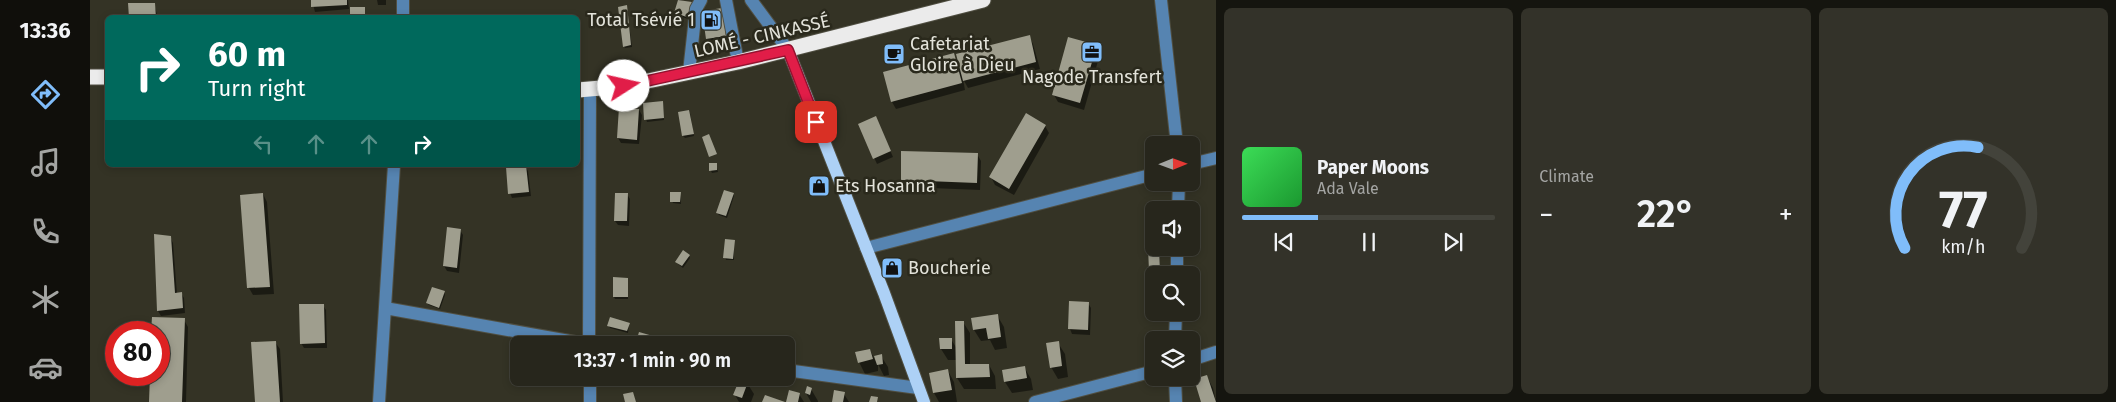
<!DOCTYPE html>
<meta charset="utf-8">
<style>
body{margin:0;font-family:"Fira Sans",sans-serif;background:#333229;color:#f1f3f6;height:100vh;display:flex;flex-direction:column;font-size:19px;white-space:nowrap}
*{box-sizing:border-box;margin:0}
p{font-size:16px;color:#a4a5a3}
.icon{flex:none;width:28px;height:28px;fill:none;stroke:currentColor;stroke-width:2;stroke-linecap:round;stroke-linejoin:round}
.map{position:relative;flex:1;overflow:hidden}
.side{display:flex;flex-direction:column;gap:8px;padding:8px;background:#15150f;width:900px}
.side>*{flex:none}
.top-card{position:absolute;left:15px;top:15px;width:475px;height:152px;border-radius:8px;box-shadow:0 2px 8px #0003,0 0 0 1px #43433b;background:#00695c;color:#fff;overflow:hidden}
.needle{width:32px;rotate:89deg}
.buttons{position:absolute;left:1055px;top:136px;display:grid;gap:10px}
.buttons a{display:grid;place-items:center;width:55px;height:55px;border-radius:8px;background:#27261c;box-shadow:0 2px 8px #0003,0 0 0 1px #43433b;font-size:25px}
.speed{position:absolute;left:15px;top:321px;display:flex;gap:10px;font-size:25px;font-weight:700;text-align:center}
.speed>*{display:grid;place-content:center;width:65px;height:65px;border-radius:50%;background:#27261c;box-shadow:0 2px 8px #0003,0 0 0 1px #43433b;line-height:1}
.speed .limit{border:8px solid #d22;background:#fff;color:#111}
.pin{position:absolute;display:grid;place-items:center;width:42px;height:42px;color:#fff;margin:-21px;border-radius:10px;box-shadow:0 2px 8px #0006}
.me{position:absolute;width:55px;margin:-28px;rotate:80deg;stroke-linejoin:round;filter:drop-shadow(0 0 4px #0008)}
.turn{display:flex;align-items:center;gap:18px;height:105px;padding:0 20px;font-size:22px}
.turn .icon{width:65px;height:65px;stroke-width:2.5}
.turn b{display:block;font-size:35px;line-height:42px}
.lanes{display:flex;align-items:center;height:48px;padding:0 20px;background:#0003;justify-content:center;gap:25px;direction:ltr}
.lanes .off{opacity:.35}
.big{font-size:38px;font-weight:600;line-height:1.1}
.side .card{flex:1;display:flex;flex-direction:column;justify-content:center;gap:8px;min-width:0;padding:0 18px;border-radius:8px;background:#333229}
.side .dial{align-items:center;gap:0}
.dial svg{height:130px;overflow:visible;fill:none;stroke:#43433b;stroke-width:7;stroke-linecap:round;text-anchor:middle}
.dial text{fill:#f1f3f6;stroke:none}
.song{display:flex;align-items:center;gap:15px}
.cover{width:60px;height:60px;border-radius:8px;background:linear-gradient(135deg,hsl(130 70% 55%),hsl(130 70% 35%))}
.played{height:5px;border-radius:2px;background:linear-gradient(90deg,#80bdfa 30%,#43433b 30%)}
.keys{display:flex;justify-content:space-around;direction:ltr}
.heat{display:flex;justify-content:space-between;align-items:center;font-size:28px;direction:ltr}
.side .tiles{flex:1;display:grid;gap:8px;grid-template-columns:repeat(3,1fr)}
.trip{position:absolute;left:420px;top:336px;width:285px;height:50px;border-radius:8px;background:#27261c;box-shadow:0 2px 8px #0003,0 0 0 1px #43433b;font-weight:600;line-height:50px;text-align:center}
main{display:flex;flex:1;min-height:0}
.tab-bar{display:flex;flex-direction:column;width:90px;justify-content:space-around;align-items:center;background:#100f0b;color:#a4a5a3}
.tab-bar .icon{width:35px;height:35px}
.tab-bar .current{color:#80bdfa}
.tab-bar b{font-size:22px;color:#f1f3f6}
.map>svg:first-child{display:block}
.shadow{fill:#0007}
.building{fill:#9f9e8e}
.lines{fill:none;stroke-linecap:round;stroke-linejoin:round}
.minor-casing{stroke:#504f42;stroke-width:14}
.major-casing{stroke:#504f42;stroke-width:14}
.highway-casing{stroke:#504f42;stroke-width:17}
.minor{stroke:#5684b1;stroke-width:12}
.major{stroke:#add1f6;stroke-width:12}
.highway{stroke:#ebebeb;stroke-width:15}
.route-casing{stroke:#92132f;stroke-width:12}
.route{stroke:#e11d48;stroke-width:9}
.labels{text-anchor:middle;stroke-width:5;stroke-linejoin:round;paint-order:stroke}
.poi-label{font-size:18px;fill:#e3e3da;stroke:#2a291c;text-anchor:start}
.street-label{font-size:18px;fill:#e3e3da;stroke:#2a291c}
</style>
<main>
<nav class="tab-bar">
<b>13:36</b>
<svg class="icon current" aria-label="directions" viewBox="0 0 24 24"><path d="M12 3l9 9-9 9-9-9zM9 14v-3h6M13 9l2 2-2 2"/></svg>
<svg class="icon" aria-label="music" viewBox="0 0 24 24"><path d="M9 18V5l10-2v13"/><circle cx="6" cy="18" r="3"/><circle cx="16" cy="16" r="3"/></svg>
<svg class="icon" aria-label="phone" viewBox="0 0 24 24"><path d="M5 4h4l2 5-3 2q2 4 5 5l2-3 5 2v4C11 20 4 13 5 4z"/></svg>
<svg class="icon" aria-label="climate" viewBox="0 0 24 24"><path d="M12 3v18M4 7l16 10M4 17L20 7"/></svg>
<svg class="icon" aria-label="car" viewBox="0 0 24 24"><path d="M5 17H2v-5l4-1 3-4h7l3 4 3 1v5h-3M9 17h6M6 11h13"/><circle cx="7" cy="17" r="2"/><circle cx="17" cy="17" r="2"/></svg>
</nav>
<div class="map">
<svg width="1126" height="402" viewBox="0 0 1126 402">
<rect width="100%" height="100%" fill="#343325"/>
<path class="shadow" d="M222 0H258L259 9 225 12Z
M287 0H296V5H288Z
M589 0 601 3 602 5 598 19 586 15 585 13Z
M64 4 68 18H40Z
M537 9 542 47 535 48 534 46Z
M632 11 636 38 619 41 617 38Z
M939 36 943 44 950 69 878 88 873 79 875 90 806 109 802 102 863 55 869 65Z
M1006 47 1010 54 994 110 968 102 964 95Z
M573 105 574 120 557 122 556 119Z
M549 110 552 115 549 144 531 143 528 138Z
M600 113 604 136 595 138 593 136Z
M788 122 803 157 787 164 769 125Z
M955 126 959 133 924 195 905 185 901 177Z
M812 152 887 154 891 161 890 190 816 187 812 180Z
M626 164 628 172 622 173 621 171Z
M435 166 438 171 441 196 422 198 420 193Z
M590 193 591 204 583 203 582 201Z
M173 194 177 202 184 294 163 295 159 288 152 196Z
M537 194 540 199 539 226 528 225 525 221Z
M643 194 644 196 637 218 629 215 627 213Z
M358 229 370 230 373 235 369 273 357 271 354 266Z
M80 237 83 243 87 294 91 293 94 298 95 313 71 316 68 311Z
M644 241V260H636L635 257Z
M1059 248H1068L1069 250 1070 273H1061L1060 271Z
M599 256 600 258 593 268 588 264 587 262Z
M538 279V299H525L524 297Z
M354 292 355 295 350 309 339 305 337 303Z
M998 303 1001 308 1000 335 982 334 980 329Z
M233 305 236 310 237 348H214L211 343Z
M907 315 914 327 917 348 905 350 900 340 891 341 884 330Z
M63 319 94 320 98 327 96 402H61V375H69V332H63Z
M873 322 880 333V365H899L905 376 906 389H874L867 378V360H858L851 349 861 339 867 349Z
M539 324 538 333 520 328 519 326Z
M562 337V345H552L548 342Z
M185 342 190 349 193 402H166Z
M968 343 975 354 978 377 968 379 961 367Z
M780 350 786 362 791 356 798 367 799 375 794 376 788 364V371L775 374 769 362Z
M934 367 941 379 943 390 922 393 915 382Z
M858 371 864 382 867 402H849L844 393Z
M1117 377 1123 388 1126 402H1113Z
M657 383 664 394 661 402H649L645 395Z
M721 389 728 401V402H721L716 393Z
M709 394 714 402H697Z
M754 394 759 402H743Z"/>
<path class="building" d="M221 0H257V5L221 7Z
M588 0 602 2 597 17 584 13Z
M38 3H65L66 18H39Z
M537 5 541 45 533 47 528 7Z
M260 7H275V18H260Z
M632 8 636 36 616 39 612 11Z
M940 35 946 62 873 81 866 54Z
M978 37 1007 45 990 103 962 95Z
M864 53 872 83 801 102 793 72Z
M573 101 574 118 554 120 553 103Z
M529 107 549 109 547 140 527 138Z
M599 110 604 134 592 136 588 112Z
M936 113 956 125 919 189 899 177Z
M786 116 801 151 783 159 768 124Z
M619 134 627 154 619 157 612 137Z
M811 151 888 153 887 183 811 180Z
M619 163H627V170L619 171Z
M436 165 439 192 418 194 416 167Z
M634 190 644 193 636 216 626 213Z
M580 192H591L590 202H580Z
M173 193 180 287 157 288 150 195Z
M525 193H538L537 221H524Z
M357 227 371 229 367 268 353 266Z
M64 234 81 236 85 293 92 292 93 308 67 311Z
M635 239 645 240 643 259 633 258Z
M1058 247 1069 248 1070 271H1059Z
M593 250 600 255 592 266 585 262Z
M523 277 538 278V297H523Z
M342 287 355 291 349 308 336 303Z
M979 301 999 302 998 330 978 329Z
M209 304H234L235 343 210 344Z
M908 314 911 337 898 339 896 328 883 330 881 318Z
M62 317 95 318 92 402H59L60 375H69V332H61Z
M520 317 540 323 537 331 517 326Z
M865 321H874L875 364H899L900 377 866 378Z
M549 332 563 336 561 345 546 342Z
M849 338H862V349H850Z
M186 341 190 402H165L161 342Z
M969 341 972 366 960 368 956 343Z
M780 349 783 359 768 363 765 352Z
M792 354 793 364 787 365 784 356Z
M935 366 937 378 914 382 912 370Z
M858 369 862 390 843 393 839 373Z
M1117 375 1126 402H1111L1104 379Z
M650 378 658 382 652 398 643 395Z
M717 386 722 388 720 395 715 393Z
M699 390 710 393 708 402H696Z
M744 390 755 392 753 402H742Z
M543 392 546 402H535L533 394Z
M675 395 695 402H672Z
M781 396 788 397 787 402H779Z"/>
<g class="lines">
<g class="minor-casing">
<path id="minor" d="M636 0 648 62
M661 0 698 50
M1071 0 1087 145
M313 18V0
M599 72 606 9 611 0
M1101 164 1126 158
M1088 210 1089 182
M776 248 1064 174
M1087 275V248
M295 308 502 345
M1085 340 1086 312
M499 345 500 90
M1101 360 1126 352
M696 370 828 388
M500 378V402
M1085 378 1086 402
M289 402 304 165
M945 402 1064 371"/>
</g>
<g class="major-casing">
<path id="major" d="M698 50 794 293 834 402"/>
</g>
<g class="highway-casing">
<path id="highway" d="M0 77H18
M488 90 534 86 648 62 893 0"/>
</g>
<use href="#minor" class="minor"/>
<use href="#major" class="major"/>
<use href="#highway" class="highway"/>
</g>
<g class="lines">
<g class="route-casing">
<path id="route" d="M534 86 698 50 726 122"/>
</g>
<use href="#route" class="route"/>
</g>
<defs>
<g id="fuel-square" transform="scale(1.125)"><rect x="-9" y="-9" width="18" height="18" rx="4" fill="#80bdfa" stroke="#2a291c"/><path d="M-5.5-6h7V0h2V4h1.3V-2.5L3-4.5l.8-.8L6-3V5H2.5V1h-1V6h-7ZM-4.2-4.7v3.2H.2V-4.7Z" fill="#111"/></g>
<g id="office-square" transform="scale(1.125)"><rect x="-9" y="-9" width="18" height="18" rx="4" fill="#80bdfa" stroke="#2a291c"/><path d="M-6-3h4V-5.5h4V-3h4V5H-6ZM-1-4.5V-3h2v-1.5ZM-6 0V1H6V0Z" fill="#111"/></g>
<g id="cafe-square" transform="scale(1.125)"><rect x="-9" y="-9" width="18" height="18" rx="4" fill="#80bdfa" stroke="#2a291c"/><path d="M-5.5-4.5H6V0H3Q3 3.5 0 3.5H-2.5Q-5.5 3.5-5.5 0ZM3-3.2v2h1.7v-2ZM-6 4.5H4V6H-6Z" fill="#111"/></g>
<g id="shop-square" transform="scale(1.125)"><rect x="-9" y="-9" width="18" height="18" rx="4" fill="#80bdfa" stroke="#2a291c"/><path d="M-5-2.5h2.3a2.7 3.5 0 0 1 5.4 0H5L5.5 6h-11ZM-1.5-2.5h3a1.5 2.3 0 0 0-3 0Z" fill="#111"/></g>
</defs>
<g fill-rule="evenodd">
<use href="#fuel-square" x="621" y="20"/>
<use href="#office-square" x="1002" y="52"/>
<use href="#cafe-square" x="804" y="54"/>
<use href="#shop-square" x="729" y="186"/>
<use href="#shop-square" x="802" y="268"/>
</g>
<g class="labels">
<g class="poi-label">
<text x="605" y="26" text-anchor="end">Total Tsévié 1</text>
<text x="820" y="50">Cafetariat<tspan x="820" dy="21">Gloire à Dieu</tspan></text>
<text x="1002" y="83" text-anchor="middle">Nagode Transfert</text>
<text x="745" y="192">Ets Hosanna</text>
<text x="818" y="274">Boucherie</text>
</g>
<g class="street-label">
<text transform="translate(672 36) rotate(-13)" y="6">LOMÉ - CINKASSÉ</text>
</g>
</g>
</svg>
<div class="buttons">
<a><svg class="needle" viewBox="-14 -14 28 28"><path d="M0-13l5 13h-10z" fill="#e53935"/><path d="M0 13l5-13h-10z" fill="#a4a5a3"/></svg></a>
<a><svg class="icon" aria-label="sound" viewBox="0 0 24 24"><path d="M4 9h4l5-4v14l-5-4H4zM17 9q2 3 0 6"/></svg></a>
<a><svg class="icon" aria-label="search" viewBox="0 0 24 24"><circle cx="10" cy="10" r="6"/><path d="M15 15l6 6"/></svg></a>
<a><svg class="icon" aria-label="layers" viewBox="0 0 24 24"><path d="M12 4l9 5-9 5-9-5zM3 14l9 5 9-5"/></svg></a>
</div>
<div class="speed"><div class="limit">80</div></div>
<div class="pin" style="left:726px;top:122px;background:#d93025"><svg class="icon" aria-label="arrive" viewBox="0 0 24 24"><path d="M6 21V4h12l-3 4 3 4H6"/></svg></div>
<svg class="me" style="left:534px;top:86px" viewBox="-20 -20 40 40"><circle r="19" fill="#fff"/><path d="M0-13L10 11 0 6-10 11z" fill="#e11d48"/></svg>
<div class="trip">13:37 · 1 min · 90 m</div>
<div class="top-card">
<div class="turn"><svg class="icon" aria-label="right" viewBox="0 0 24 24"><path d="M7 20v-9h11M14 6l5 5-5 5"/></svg><div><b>60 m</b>Turn right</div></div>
<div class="lanes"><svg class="icon off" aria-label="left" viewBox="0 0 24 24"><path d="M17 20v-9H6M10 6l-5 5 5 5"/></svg><svg class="icon off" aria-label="ahead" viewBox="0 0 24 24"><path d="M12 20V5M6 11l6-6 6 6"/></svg><svg class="icon off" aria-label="ahead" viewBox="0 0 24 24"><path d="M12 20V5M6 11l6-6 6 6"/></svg><svg class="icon" aria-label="right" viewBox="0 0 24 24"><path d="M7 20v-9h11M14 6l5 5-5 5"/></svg></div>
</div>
</div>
<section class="side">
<div class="tiles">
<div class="card">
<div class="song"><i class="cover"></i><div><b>Paper Moons</b><p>Ada Vale</p></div></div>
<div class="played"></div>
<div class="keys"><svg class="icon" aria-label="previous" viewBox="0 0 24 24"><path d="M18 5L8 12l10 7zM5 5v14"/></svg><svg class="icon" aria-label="pause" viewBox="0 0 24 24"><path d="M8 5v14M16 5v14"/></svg><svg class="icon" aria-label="next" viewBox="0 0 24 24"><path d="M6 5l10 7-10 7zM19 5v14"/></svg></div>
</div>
<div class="card"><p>Climate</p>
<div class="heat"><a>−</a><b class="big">22°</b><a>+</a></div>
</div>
<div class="card dial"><svg viewBox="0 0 100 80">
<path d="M14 69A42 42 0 1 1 86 69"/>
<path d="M14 69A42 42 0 0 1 59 7" stroke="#80bdfa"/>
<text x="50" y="56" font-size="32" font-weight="700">77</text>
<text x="50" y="72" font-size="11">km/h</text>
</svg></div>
</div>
</section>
</main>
